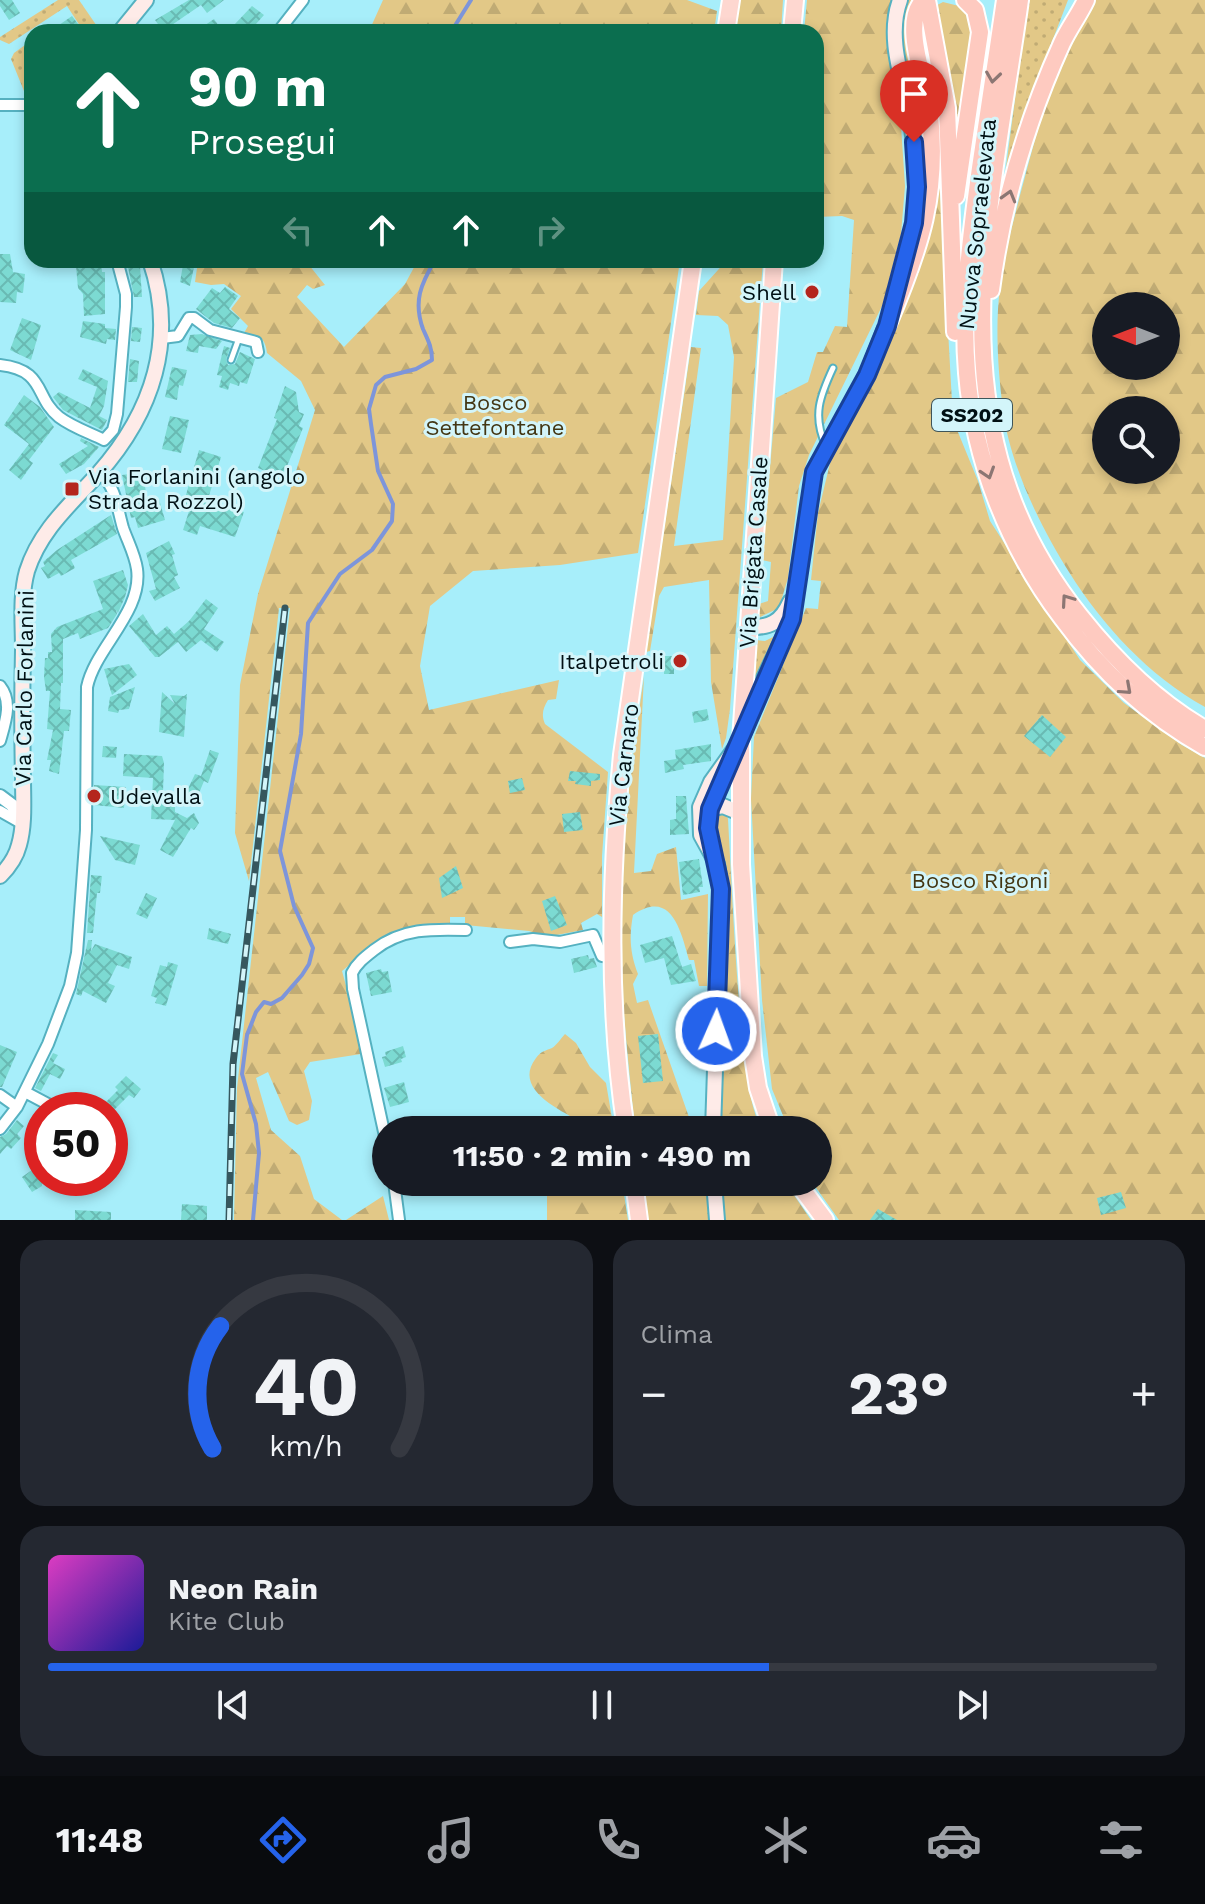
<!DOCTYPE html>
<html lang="it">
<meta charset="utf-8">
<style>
body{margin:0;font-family:"Work Sans",sans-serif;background:#242831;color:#f1f3f6;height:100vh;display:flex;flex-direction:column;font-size:30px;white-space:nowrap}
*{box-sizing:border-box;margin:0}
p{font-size:26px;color:#9ea1a6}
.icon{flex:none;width:44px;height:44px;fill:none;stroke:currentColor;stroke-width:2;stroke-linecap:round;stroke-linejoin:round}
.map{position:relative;height:1220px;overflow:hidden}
.details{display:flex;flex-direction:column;gap:20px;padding:20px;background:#0d0f14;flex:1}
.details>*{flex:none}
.guide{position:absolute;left:24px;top:24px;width:800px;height:244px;border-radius:24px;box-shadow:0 4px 12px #0003;background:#0b6e4f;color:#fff;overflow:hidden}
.needle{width:52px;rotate:270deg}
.buttons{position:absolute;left:1092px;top:292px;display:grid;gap:16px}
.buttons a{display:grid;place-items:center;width:88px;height:88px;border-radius:50%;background:#171b24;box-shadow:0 4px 12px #0003;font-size:40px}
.speed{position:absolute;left:24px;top:1092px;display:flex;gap:16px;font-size:40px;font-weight:700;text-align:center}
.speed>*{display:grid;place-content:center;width:104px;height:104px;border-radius:50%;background:#171b24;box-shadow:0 4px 12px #0003;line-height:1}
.speed .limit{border:12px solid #d22;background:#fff;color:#111}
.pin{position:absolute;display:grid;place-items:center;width:68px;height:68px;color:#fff;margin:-82px -34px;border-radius:50% 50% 50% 0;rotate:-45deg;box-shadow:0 0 8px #0007}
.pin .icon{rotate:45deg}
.me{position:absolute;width:88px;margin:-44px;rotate:2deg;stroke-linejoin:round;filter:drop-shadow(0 0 6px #0008)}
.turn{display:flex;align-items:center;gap:28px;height:168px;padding:0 32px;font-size:36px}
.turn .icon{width:104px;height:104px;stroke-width:2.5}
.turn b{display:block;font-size:56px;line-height:68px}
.lanes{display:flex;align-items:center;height:76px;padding:0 32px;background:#0003;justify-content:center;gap:40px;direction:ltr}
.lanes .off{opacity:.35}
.big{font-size:60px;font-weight:700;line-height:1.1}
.details .widget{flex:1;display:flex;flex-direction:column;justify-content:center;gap:12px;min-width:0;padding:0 28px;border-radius:24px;background:#242831}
.details .dial{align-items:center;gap:0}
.dial svg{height:208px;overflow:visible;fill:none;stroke:#363941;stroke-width:7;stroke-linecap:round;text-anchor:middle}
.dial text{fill:#f1f3f6;stroke:none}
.song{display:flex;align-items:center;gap:24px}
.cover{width:96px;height:96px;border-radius:12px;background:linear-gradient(135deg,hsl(310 70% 55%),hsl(240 70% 35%))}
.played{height:8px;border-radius:4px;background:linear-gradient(90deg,#2563eb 65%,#363941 65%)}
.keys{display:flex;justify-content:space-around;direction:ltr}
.heat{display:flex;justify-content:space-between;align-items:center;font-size:44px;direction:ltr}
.details .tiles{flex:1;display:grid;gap:20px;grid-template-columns:1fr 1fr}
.widget:last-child{grid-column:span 2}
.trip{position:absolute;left:372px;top:1116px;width:460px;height:80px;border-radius:40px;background:#171b24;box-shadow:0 4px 12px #0003;font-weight:700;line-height:80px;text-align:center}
.tabs{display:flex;height:128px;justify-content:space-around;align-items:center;background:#090b0e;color:#9ea1a6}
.tabs .icon{width:56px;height:56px}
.tabs .on{color:#2563eb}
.tabs b{font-size:36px;color:#f1f3f6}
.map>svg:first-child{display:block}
.grass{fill:url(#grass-dots)}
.forest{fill:url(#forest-firs);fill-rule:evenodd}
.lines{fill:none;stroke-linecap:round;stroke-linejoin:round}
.stream{stroke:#7d95da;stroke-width:4}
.building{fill:url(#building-cross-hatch)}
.service-casing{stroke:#55b1c0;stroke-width:9}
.minor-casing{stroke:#55b1c0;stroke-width:14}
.tertiary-casing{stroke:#55b1c0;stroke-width:16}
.secondary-casing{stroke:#55b1c0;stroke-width:18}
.primary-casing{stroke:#fff;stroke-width:20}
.trunk-casing{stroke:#fff;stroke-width:20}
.service{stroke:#fff;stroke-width:5}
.minor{stroke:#fff;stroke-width:10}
.tertiary{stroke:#fff;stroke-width:12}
.secondary{stroke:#feebe8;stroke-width:14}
.primary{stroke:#fed7d0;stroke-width:16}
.trunk{stroke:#fecac0;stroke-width:16}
.rail-casing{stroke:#36575e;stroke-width:7}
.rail{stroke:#d3f5fa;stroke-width:4;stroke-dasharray:12;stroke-linecap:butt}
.oneway{stroke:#8c7673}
.route-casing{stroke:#184099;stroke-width:20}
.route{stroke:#2563eb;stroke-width:14}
.poi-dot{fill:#b4251d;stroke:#d3f5fa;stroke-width:3}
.labels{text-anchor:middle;stroke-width:6;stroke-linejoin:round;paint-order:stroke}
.shield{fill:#d3f5fa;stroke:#3f5559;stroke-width:2}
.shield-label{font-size:20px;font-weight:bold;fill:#001014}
.street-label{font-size:22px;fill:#001014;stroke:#d3f5fa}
.poi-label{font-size:22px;fill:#001014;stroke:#d3f5fa;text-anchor:end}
.park-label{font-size:22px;fill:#433613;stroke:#d3f5fa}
</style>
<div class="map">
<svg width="1205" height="1220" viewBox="0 0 1205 1220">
<defs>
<pattern id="grass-dots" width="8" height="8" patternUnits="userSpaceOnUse" patternTransform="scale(2)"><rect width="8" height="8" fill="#e2c887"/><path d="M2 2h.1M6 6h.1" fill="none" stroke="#c0ab74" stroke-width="1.8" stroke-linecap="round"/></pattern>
<pattern id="forest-firs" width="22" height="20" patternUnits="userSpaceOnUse" patternTransform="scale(2)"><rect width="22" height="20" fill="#e2c887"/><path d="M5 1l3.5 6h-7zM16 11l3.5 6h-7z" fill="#c0ab74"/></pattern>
<pattern id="building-cross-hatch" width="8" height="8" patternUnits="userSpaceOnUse" patternTransform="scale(2)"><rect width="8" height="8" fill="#7cdad2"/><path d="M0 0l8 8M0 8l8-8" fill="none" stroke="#69bab3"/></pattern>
</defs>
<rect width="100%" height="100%" fill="#a7eefa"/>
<path class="grass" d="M58 0H79L101 32H84L67 6 9 44 0 40V37Z
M1028 0H1068L1033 91 1003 190Z
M32 40V91L26 96 11 59 14 53Z
M777 635 756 677H754L756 640 765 641Z"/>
<path class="forest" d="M383 0H687L717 11 714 32H373L370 29Z
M740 0H783L781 32H735Z
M807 0H917L918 89 924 125 901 126 905 186 901 234 883 304 809 455 799 486 788 578 779 608 758 618 759 604 768 601 771 562 762 560 776 398 808 382 817 352H823L835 326 847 327 854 220 842 216 816 217V32H804Z
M1092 0H1205V707C1149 676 1102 625 1069 572 1040 526 1009 463 1003 409 998 373 995 325 1000 288 1003 258 1012 228 1019 199 1026 174 1032 148 1040 123 1053 80 1073 40 1092 0ZM1106 306H1166V366H1106ZM1106 410H1166V470H1106Z
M943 2 963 7 974 28 949 184 940 185 953 420 978 481 990 521 1080 660 1124 703 1182 745 1205 758V1220H839L812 1182H818V1130H789L772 1089 762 1000 751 799 754 737 806 608 818 609 821 581 811 580 818 513 832 455 884 357 925 246 936 189 920 29 924 12Z
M196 260H305L325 285 313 289 307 285 297 297 344 347 405 284 418 260H680L638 553 560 565 473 571 430 606 420 666 429 710 559 680 556 699 548 700C543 708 541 715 545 724L608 772 602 856V917L597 914 581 923 583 930 546 937 529 931 465 925V917H450V926L387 934 342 971 353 1011 361 1054 310 1062 304 1071 312 1101 309 1120 297 1125 289 1121 268 1072 256 1078 271 1130 300 1156 314 1199 342 1220H234L237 1088 290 608H279L249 881 235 833 240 685 258 594 315 410 301 381 267 353C265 337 259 335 244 333L248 326 231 309 241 296 224 284 211 285 195 282 198 261Z
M727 260H763L730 709 726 738 722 749 711 682 709 580 664 587 659 596 650 651 646 652 691 347 701 348 674 546 723 540 734 357 728 325 718 316 696 315 699 291Z
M644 676 634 873 651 871 657 854 676 847 681 900 708 894 707 986H699L694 960H689C681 932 672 888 633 915 629 937 630 953 638 974L633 984 637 1003 648 1000 690 1120 687 1130H635C630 1078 624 1025 621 972 616 873 630 774 644 676Z
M714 812 726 813 728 819C732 891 735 963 742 1034 746 1066 748 1100 761 1130H720L728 875 712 826Z
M565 1034 576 1043 590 1067 606 1083 614 1130H584L581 1122C560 1110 512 1089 536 1058 541 1051 545 1051 552 1048 557 1045 561 1038 565 1034Z
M547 1182H622L628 1220H547Z
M642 1182H706L709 1220H648Z
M720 1182H785L811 1220H725Z
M383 1196 389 1220H346Z"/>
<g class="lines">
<path class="stream" d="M451 32 471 0
M253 1220 259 1153 256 1124 242 1074 247 1035 256 1012 264 1002 271 1004 282 998 302 975 309 964 313 948 294 906 280 851 301 734 308 623 340 574 372 550 392 521 393 504 378 471 371 424 369 409 376 385 385 377 416 369 432 360C432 347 428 340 423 329 413 301 421 284 435 260"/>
</g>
<path class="building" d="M0 0H12L20 13 9 20 0 6Z
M189 0H224L207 13 201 5 163 31 155 20Z
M252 6 264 15 249 32H241L234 25Z
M72 16 84 32H49Z
M214 19 223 32H195Z
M0 254H10L13 272 25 274 23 293 17 292 16 303 0 302Z
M79 260H101L102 272H105V314L84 316 83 294 78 288 76 266Z
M183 265 194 267 190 286 180 282Z
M140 266 142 297H134L128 267Z
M225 287 238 296 229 309 240 318 232 328 214 323 196 309 212 288 220 293Z
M22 318 41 325 31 360 10 350Z
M83 321 105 324V328L116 329 115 340 107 339 106 344 80 337Z
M132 327 142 328 140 342 131 341Z
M202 334 222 341 216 349 199 346 198 353 186 351 190 335Z
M224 346 230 348 226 360 228 365 235 364 240 352 255 359 247 384 240 382 239 386 230 383 228 390 219 387 222 376 217 375Z
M130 359 139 361 137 382H128Z
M172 367 187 370 183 386 179 385 177 400 165 397Z
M83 369 108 381 104 406 99 416 107 420 102 430 63 410 53 397 59 392 90 408 97 387 78 379Z
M285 386 296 392 299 412 304 414 299 426 303 428 282 478 258 468 277 419 274 418Z
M24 395 40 407 54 427 29 460 33 463 21 480 9 470 29 444 4 425Z
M170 416 189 420 181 453 162 449Z
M81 438 99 447 84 464 66 474 59 464 88 446 80 441Z
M199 450 221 457 207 502 244 512 235 537 200 526 197 535 183 530 190 508 183 505Z
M143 472 147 500 159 499 165 520 138 528 135 517 131 518 122 475Z
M111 515 117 534 71 560 75 568 61 576 59 573 48 579 41 568 45 566 43 562 57 550Z
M169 541 175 554 172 555 178 575 174 577 180 588 155 601 149 591 156 589 146 553Z
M123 570 128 585 125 597 118 613 116 610 117 614 108 628 80 639 78 633 63 639V683H61L60 709 71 710 69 731H64L59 774 49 771 51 760H47L53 730 47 729 50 691H46L44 677 45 658H48V652H52L51 634 57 627 103 609 93 581Z
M206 599 218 608 204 629 224 642 217 652 201 640 186 652 178 642 159 657H155L129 626 143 614 156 635 167 626 174 634 189 621Z
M664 656H674V674H664Z
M129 664 137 675 112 695 104 669Z
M135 687 129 709 119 710 118 713 108 711 110 697Z
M162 692 175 704 170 695 184 696 187 694 184 737 159 732Z
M707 709 709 720 694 723 692 712Z
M1042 715 1066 737 1050 757 1024 736Z
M711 744V761L683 765 684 769 665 773 664 761 676 759 675 750Z
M103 746 117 747 116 758 102 757Z
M210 750 219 753 208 783 204 781 197 798 186 793 195 774 201 776Z
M124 754 162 756 164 763 163 792H175V812L187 818 194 813 199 823 194 830 191 828 173 857 160 850 175 820 151 819 153 778 123 776Z
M570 771 600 774V780L591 781V786L575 784 576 781H568Z
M522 778 525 790 510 793 508 781Z
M94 785 126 787 124 808 94 805Z
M676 796H686L689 834 670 835V820L676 819Z
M580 812 583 830 564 832 562 814Z
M100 836 140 845 135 865 115 860Z
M699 859 703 887H699L700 892 683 895 679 862Z
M456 866 463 888 442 898 439 878Z
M91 875 102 876 100 893H97L93 933H87Z
M146 893 157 898 147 919 136 914Z
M555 896 567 925 551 931 542 901Z
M209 928 231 934 228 944 207 939Z
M672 936 682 967 691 964 696 981 671 985 664 958 645 963 640 945Z
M88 940H92L91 951 95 944 132 957 129 969 117 965 108 983 115 986 106 1003 83 991 81 996 76 994Z
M588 955 589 959 594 958 597 967 574 973 571 959Z
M168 962 178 965 166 1006 155 1003 157 998 151 996 160 965 167 967Z
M381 969 382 972 388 971 392 992 371 996 366 973Z
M694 996H704V1017H694Z
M658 1034 663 1081 643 1083 638 1036Z
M0 1045 17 1052 2 1087H0Z
M403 1046 406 1057 401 1059 402 1062 385 1067 382 1057 386 1056 385 1052Z
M53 1053 58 1055 53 1063 65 1069 60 1079 50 1074 41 1091 35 1088Z
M126 1076 141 1089 134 1098 129 1095 114 1110H98L118 1090 115 1087Z
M404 1082 409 1102 390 1107 384 1088Z
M17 1120 24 1126 17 1134 21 1138 11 1149 7 1146 0 1154V1137L6 1134Z
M384 1153 386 1164 376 1167 373 1156Z
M42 1163V1186L32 1192 22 1177Z
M1121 1192 1126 1208 1101 1215 1097 1198Z
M182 1204 207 1206V1220H181Z
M878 1209 897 1220H870Z
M75 1210 111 1212V1220H75Z"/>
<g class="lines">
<g class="service-casing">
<path id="service" d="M231 360 239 338
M826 446C812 416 820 396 833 368"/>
</g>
<g class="minor-casing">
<path id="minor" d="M278 32 303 0
M0 105H32
M162 338 178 336 189 318H194L210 330 256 342 258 352
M0 365C46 370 34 397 59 417 72 427 90 433 104 440L113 430 117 414 126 307V294L117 260
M0 686C13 702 5 723 0 741
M0 811 21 823
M510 942 533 939 560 942 593 935 602 956 612 957
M25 1092 59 1110
M0 1095 17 1107
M0 1129 17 1107 48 1044 70 986 77 953 86 830 87 687C95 648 143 612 137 569 135 555 128 542 123 528 117 507 116 488 100 472
M386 1141 353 989 352 973C357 963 365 957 374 950 402 928 432 929 466 930
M110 1145 112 1146
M394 1182 399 1220"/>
</g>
<g class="tertiary-casing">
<path id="tertiary" d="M0 796 12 805 23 824"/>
</g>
<g class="secondary-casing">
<path id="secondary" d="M900 0C885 41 906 87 912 128 918 170 918 210 909 252
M120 32 146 0
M748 627C770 628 781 622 790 602
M710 809 723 806 740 813
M708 829 710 809 723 776
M0 876C9 867 16 857 19 845 25 824 23 800 23 778 22 736 22 693 23 650 23 624 20 596 27 571 40 530 71 504 98 474 153 412 177 339 150 260
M713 1130 721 889 717 864 701 835 700 807 711 782 741 740 763 680 792 619 814 472 867 375 889 318
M714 1182 717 1220"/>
</g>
<g class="primary-casing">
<path id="primary" d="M726 32 731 0
M792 32 795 0
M626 1130C607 1005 610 880 622 755L693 260
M772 1130 758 1088 753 1056 741 864V740L774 260
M634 1182 639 1220
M797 1182 825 1220"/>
</g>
<g class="trunk-casing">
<path id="trunk" d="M927 0 947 108 955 332
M1005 0C997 56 988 112 980 168 971 236 961 304 967 373 974 461 1009 548 1062 618 1100 670 1148 715 1205 747
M1020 0C990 216 929 428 1080 616 1115 660 1156 701 1205 729
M956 196 980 32 975 10 965 0
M991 290C1002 206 1027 120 1062 43 1069 28 1079 15 1086 0
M887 326C920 249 940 192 929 106 925 80 901 21 924 0"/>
</g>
<use href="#service" class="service"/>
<use href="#minor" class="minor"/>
<use href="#tertiary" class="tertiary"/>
<use href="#secondary" class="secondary"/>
<use href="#primary" class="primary"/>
<use href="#trunk" class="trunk"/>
<g class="rail-casing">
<path id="rail" d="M229 1220 233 1064 285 608"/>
</g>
<use href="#rail" class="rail"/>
</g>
<defs><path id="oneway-chevron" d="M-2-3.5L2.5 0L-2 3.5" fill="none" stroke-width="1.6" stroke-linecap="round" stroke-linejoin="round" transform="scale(2)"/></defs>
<g class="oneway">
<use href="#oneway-chevron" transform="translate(993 77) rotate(98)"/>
<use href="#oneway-chevron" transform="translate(1009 196) rotate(-74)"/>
<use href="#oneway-chevron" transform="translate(988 473) rotate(72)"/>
<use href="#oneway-chevron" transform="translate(1067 600) rotate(-125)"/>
<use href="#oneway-chevron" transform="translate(1126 689) rotate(42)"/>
</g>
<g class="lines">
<g class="route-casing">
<path id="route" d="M716 1031 721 889 708 828 710 809 792 619 814 472 867 375 887 326 914 223 917 187 914 142"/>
</g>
<use href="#route" class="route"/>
</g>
<g class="poi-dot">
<circle cx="812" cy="292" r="8"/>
<rect x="64" y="481" width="16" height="16" rx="4"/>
<circle cx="680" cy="661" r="8"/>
<circle cx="94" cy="796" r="8"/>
</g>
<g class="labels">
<rect class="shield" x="932" y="399" width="80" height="32" rx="6"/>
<g class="shield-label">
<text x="972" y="422">SS202</text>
</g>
<g class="street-label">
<text transform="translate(977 224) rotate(-84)" y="8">Nuova Sopraelevata</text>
<text transform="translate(753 552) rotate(-86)" y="8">Via Brigata Casale</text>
<text transform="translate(24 688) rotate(-89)" y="8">Via Carlo Forlanini</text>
<text transform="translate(623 765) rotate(-83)" y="8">Via Carnaro</text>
</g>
<g class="poi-label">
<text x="796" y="300">Shell</text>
<text x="88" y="484" text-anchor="start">Via Forlanini (angolo<tspan x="88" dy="25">Strada Rozzol)</tspan></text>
<text x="664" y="669">Italpetroli</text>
<text x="110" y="804" text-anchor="start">Udevalla</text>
</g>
<g class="park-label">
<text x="495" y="410">Bosco<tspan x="495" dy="25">Settefontane</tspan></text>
<text x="980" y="888">Bosco Rigoni</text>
</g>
</g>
</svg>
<div class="buttons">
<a><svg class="needle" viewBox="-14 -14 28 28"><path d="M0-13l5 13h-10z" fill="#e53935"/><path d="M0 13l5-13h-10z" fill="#9ea1a6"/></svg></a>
<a><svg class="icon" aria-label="search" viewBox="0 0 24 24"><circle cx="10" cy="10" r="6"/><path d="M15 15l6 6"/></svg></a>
</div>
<div class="speed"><div class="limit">50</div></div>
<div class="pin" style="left:914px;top:142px;background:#d93025"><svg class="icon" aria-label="arrive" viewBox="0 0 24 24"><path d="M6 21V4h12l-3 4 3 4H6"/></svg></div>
<svg class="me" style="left:716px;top:1031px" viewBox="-20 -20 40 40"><circle r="17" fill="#2563eb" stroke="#fff" stroke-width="3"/><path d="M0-11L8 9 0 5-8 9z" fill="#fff"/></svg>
<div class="trip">11:50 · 2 min · 490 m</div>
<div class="guide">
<div class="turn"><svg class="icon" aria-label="ahead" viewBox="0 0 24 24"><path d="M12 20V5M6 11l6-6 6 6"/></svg><div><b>90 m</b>Prosegui</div></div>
<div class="lanes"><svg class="icon off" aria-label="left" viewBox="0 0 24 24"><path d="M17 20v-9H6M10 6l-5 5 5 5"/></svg><svg class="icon" aria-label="ahead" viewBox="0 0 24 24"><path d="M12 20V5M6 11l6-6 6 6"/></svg><svg class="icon" aria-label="ahead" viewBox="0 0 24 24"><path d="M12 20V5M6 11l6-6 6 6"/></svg><svg class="icon off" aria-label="right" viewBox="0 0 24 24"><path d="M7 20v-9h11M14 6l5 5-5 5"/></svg></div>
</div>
</div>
<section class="details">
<div class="tiles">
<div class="widget dial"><svg viewBox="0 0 100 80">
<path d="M14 69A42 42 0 1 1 86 69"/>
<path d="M14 69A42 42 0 0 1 17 22" stroke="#2563eb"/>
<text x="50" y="56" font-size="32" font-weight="700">40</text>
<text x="50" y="72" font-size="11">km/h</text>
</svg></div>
<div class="widget"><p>Clima</p>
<div class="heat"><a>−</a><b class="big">23°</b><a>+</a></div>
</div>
<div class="widget">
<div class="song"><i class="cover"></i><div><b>Neon Rain</b><p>Kite Club</p></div></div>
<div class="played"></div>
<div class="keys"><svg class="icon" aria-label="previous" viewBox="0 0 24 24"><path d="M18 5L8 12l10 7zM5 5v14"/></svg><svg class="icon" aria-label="pause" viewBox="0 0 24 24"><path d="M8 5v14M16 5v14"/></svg><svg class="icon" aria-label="next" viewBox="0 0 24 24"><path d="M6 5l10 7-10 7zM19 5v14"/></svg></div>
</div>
</div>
</section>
<nav class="tabs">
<b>11:48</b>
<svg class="icon on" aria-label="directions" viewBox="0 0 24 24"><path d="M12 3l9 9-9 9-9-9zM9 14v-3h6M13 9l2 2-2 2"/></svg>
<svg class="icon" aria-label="music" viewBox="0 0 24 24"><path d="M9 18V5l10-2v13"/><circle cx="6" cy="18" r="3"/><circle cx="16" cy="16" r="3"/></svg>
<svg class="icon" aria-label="phone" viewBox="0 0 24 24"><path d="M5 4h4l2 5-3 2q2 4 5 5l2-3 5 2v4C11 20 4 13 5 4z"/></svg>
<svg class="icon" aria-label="climate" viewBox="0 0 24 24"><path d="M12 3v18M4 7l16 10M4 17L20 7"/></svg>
<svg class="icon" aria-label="car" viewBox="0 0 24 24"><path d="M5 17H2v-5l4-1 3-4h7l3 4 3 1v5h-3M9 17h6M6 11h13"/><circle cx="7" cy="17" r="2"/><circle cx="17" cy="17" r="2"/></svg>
<svg class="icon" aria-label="filters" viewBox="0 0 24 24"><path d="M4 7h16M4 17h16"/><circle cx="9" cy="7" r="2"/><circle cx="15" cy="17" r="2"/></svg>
</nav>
